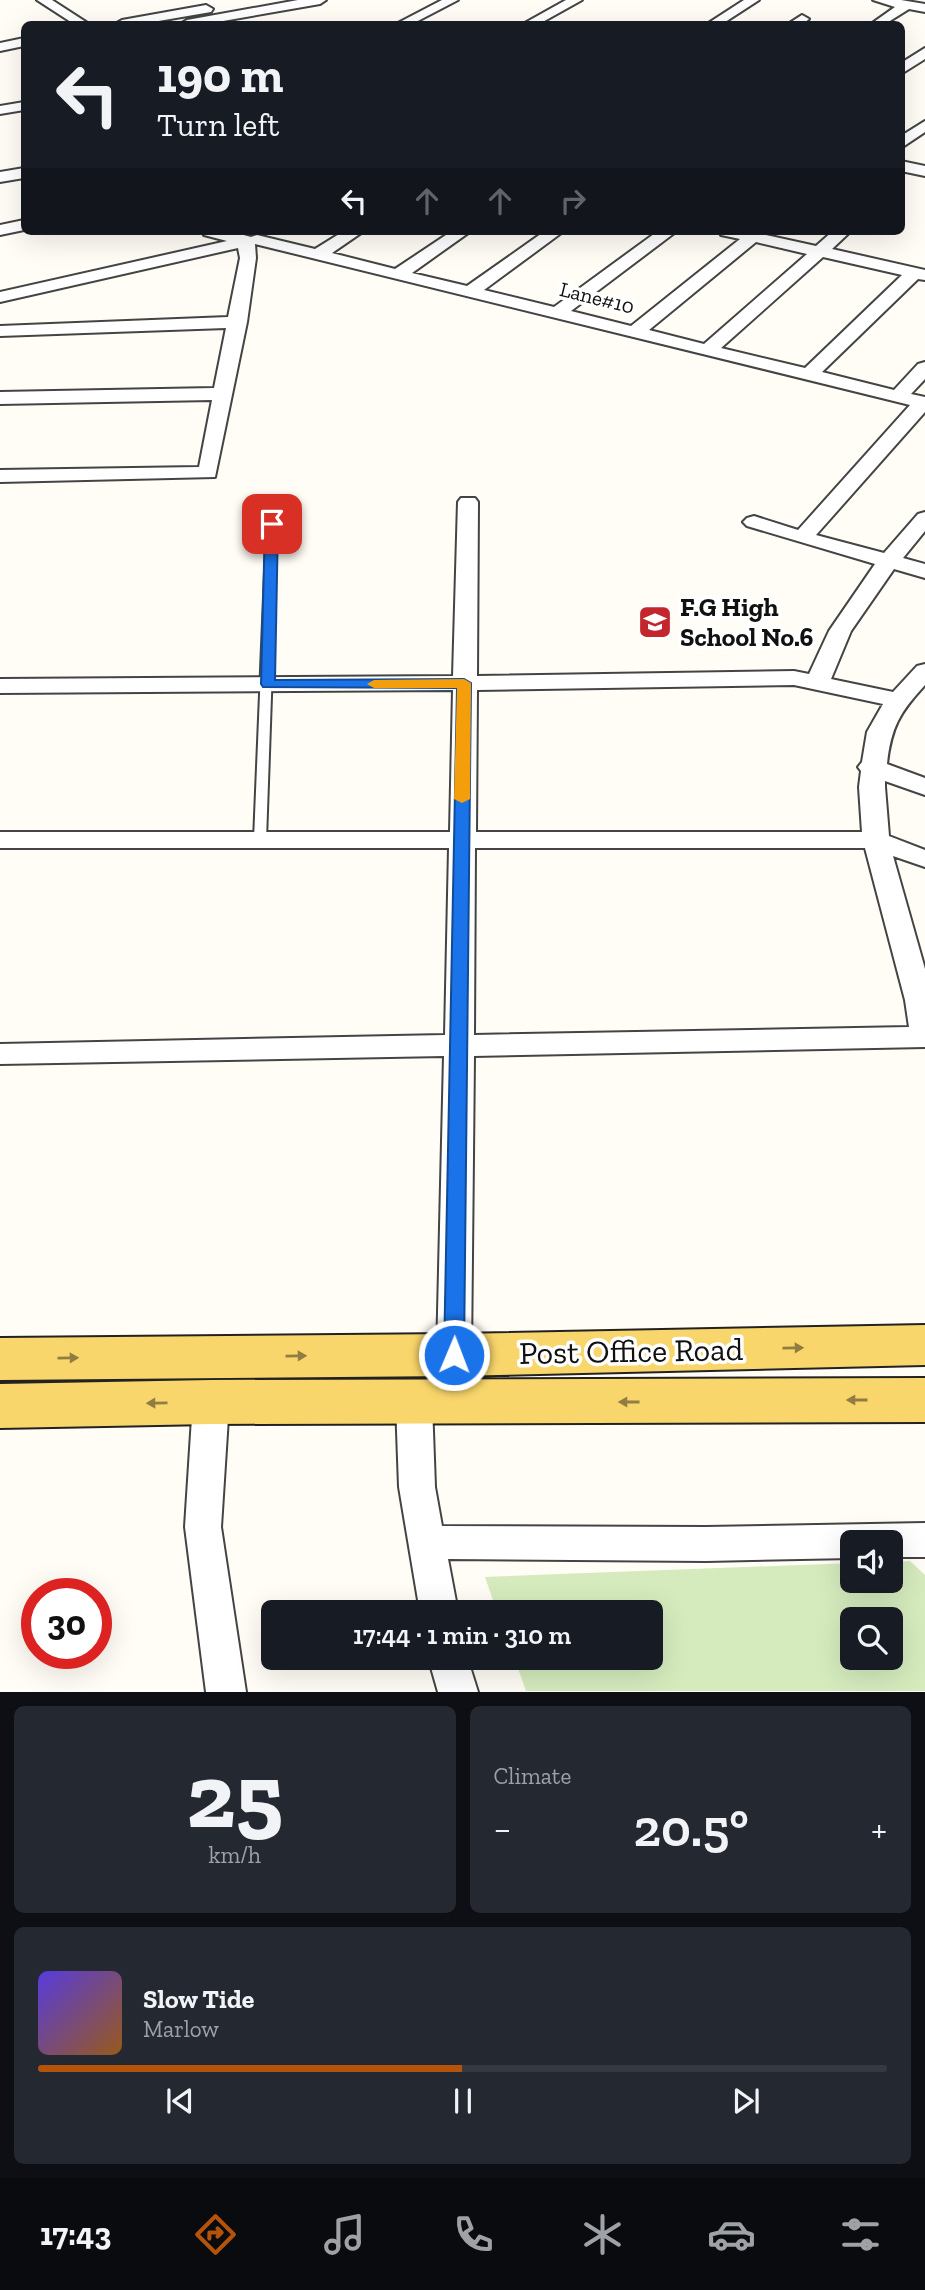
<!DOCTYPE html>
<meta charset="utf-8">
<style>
body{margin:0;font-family:"Zilla Slab",serif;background:#242831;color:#f1f3f6;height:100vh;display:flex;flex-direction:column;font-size:26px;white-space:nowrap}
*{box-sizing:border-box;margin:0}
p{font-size:23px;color:#9ea1a6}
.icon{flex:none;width:38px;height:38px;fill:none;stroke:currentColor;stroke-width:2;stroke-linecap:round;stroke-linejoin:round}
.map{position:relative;height:1692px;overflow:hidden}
.drawer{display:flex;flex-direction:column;gap:14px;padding:14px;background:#0d0f14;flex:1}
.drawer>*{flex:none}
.banner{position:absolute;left:21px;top:21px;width:884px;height:214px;border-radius:10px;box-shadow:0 7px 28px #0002;background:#171b24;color:#f1f3f6;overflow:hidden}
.tools{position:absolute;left:840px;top:1530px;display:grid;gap:14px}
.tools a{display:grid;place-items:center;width:63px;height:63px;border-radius:10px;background:#171b24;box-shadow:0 7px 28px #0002;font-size:35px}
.speed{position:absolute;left:21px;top:1578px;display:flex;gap:14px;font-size:35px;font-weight:700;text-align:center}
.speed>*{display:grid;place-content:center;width:91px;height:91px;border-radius:50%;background:#171b24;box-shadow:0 7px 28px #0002;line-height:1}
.speed .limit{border:10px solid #d22;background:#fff;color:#111}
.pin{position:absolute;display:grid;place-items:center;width:60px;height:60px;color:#fff;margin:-30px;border-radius:14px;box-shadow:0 4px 10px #0006}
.me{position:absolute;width:77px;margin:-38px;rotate:1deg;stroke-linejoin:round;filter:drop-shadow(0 0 5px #0008)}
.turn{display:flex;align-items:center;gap:24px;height:147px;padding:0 21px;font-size:32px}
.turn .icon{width:91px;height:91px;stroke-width:2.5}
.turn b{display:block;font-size:49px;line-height:60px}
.lanes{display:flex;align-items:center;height:66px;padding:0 21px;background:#0003;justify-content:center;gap:35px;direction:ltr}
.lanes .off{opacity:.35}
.big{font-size:52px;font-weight:600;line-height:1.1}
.drawer .widget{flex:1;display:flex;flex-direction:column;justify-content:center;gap:10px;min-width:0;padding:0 24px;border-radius:10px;background:#242831}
.drawer .dial{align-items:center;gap:0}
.dial b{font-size:91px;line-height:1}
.song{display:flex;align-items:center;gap:21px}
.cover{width:84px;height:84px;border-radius:10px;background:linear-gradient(135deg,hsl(250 70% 55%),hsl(30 70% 35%))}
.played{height:7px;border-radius:4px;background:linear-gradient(90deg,#b45309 50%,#363941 50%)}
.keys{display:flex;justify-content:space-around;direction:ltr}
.heat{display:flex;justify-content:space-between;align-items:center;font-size:38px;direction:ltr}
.drawer .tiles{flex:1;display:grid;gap:14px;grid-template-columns:1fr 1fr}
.widget:last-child{grid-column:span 2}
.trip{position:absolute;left:261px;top:1600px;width:402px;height:70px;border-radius:10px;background:#171b24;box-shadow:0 7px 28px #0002;font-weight:600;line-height:70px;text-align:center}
.menu{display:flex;height:112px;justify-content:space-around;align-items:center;background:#090b0e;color:#9ea1a6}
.menu .icon{width:49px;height:49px}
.menu .selected{color:#b45309}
.menu b{font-size:32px;color:#f1f3f6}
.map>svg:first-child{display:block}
.green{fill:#d5ebbd;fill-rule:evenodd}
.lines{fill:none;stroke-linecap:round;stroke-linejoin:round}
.lane-casing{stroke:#444;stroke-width:4}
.street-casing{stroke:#444;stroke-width:4}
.primary-casing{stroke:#222;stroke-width:4}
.lane{fill:#fff;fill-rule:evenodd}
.street{fill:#fff;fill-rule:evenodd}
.primary{fill:#f9d66b;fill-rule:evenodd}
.oneway{fill:#917d42}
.route{fill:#1a73e8;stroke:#114b97;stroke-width:2}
.slow{fill:#f59e0b}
.labels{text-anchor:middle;stroke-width:7;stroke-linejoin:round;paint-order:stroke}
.far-street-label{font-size:21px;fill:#111;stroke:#fff}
.poi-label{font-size:26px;font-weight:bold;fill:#111;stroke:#fff;text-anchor:start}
.near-street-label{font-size:32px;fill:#111;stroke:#fff}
</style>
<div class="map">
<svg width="925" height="1692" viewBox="0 0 925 1692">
<rect width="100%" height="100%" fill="#fffdf5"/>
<path class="green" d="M910 1561 925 1575V1691H526L514 1657H651V1612H497L485 1577 852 1563V1580H891V1562ZM852 1619H891V1657H852Z"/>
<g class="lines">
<g class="lane-casing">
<path id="lane" d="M272 521 277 524 266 840 260 844 254 840 267 524Z"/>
</g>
<g class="street-casing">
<path id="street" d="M37 0H52L89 24H74Z
M298 0H326L320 4 206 24H180L187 20Z
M442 0H458L412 24H396Z
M566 0H582L539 24H523Z
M744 0H759L722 24H707Z
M873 0H901L925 4V12L909 9 885 24H871L895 7Z
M206 5 213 9 211 12 141 24H115L122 20Z
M802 15 809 19 803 24H788Z
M24 38V46L0 51V43Z
M925 48V59L901 74V63Z
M24 102V110L0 114V106Z
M925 121V132L901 148V136Z
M901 161 925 166V176L901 171Z
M24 168V178L0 182V172Z
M24 220V230L0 235V225Z
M202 231H229L251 237 257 235 315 249 344 231H364L332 253 395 269 452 231H471L412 273 467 286 545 231H564L484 290 554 307 658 231H677L571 311 631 326 740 239 721 235 719 231H768L766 235 816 246 833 231H851L832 249 925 270V280L918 279 822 372 894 390 918 364 925 362V379L911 394 925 397V412L816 535 884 553 918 514 925 512V531L903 558 925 564V578L894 569 851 631 831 679 893 692 917 666 925 664V685C900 712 891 727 887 764L925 778V795L885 781V787L889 836 925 850V867L893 856 925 969V1047L474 1056 471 1355 466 1365 454 1369 442 1365 437 1355 444 1056 0 1064V1044L445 1035 449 848H0V832H450L453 690 0 693V679L453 676 458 502 461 498H475L478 502 477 676 794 671 809 674 829 631 875 564 747 526 743 522 747 518 754 516 798 530 910 405 255 244 256 258 247 322 215 477 0 482V470L199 467 212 400 0 404V392L214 388 226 328 0 336V326L228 317 240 258 238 248 0 302V292L227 241 204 235ZM756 242 807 254 704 344 649 330ZM823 257 902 275 805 368 721 348ZM794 685 883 704 867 732 862 762 858 767 861 771 859 787 862 832H476L477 690ZM475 848H865L905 1000 909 1027 474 1035Z
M211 1387 223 1392 229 1402 221 1527 246 1692H206L185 1527 193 1402 199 1392Z
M414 1388 426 1393 432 1403 435 1487 442 1526 706 1527 925 1523V1557H891V1542H852V1558L706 1561 448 1559 458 1612H420L399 1487 396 1403 402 1393Z
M428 1657H467L478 1692H438Z"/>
</g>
<g class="primary-casing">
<path id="primary" d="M925 1325V1365L454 1376 0 1380V1338L454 1334Z
M925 1378V1422L211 1424 0 1428V1384L211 1380Z"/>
</g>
<use href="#lane" class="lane"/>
<use href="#street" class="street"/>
<use href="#primary" class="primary"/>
</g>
<defs><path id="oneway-solid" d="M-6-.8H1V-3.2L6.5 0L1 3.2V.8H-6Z" transform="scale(1.75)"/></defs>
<g class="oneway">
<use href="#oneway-solid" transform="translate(793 1348) rotate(-1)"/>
<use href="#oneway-solid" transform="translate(296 1356) rotate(-1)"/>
<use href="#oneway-solid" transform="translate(68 1358) rotate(-1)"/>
<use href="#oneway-solid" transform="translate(857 1400) rotate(180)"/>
<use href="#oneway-solid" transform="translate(629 1402) rotate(180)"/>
<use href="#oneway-solid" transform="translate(157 1403) rotate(179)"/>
</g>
<path class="route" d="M272 520 278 524 275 680 464 679 471 683 464 1355 461 1361 454 1363 447 1361 444 1355 457 688 263 687 261 684 265 524Z"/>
<path class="slow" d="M464 679 471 683 470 799 462 803 454 799 457 688H374L367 684 374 680Z"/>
<defs>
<g id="school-square" transform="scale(1.75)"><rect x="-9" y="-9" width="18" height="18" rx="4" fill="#c4262e" stroke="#fff"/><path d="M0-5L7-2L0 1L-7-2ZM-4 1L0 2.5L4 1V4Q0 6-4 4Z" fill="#fff"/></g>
</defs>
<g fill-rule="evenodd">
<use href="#school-square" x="655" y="622"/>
</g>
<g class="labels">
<g class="far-street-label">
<text transform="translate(597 298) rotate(14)" y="7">Lane#10</text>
</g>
<g class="poi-label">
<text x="680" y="616">F.G High<tspan x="680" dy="30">School No.6</tspan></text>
</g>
<g class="near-street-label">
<text transform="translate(631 1351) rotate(-1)" y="11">Post Office Road</text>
</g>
</g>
</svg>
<div class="tools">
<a><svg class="icon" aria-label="sound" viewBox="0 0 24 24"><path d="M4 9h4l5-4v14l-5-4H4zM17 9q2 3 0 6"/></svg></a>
<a><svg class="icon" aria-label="search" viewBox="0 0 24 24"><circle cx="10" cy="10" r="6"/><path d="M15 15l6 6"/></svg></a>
</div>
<div class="speed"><div class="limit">30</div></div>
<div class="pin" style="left:272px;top:524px;background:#d93025"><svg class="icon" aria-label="arrive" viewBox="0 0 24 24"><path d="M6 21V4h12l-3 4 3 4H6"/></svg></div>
<svg class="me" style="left:454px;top:1355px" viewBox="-20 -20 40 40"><circle r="17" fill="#1a73e8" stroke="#fff" stroke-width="3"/><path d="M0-11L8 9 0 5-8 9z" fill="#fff"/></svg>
<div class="trip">17:44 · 1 min · 310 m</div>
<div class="banner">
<div class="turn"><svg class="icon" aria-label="left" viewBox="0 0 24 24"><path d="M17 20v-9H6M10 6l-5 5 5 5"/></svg><div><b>190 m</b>Turn left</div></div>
<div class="lanes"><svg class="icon" aria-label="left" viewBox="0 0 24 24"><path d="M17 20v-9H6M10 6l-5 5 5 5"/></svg><svg class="icon off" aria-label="ahead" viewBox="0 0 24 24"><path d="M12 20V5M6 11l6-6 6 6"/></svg><svg class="icon off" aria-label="ahead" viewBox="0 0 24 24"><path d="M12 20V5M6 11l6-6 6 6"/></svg><svg class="icon off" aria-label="right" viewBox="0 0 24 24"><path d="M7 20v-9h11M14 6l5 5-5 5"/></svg></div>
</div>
</div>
<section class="drawer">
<div class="tiles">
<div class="widget dial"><b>25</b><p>km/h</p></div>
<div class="widget"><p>Climate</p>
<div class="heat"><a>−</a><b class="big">20.5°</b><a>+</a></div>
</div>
<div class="widget">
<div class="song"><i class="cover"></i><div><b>Slow Tide</b><p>Marlow</p></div></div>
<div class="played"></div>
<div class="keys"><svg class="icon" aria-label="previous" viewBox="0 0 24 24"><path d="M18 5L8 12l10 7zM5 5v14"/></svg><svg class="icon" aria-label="pause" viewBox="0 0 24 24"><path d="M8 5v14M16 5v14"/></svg><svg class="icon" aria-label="next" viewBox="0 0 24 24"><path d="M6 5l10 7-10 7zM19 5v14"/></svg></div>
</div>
</div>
</section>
<nav class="menu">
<b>17:43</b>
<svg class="icon selected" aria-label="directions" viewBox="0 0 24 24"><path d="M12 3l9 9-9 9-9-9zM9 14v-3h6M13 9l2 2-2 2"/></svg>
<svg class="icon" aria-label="music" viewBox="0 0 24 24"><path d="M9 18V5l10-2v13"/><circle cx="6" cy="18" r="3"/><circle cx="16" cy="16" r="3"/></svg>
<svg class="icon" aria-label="phone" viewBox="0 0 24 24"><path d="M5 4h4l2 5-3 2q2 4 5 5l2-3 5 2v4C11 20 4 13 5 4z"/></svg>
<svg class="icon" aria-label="climate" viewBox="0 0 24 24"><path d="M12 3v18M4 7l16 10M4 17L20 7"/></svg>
<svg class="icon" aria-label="car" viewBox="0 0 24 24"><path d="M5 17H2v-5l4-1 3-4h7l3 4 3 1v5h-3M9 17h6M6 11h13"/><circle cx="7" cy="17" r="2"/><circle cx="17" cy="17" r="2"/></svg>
<svg class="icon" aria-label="filters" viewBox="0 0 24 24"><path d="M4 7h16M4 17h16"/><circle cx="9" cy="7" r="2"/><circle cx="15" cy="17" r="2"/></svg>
</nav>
